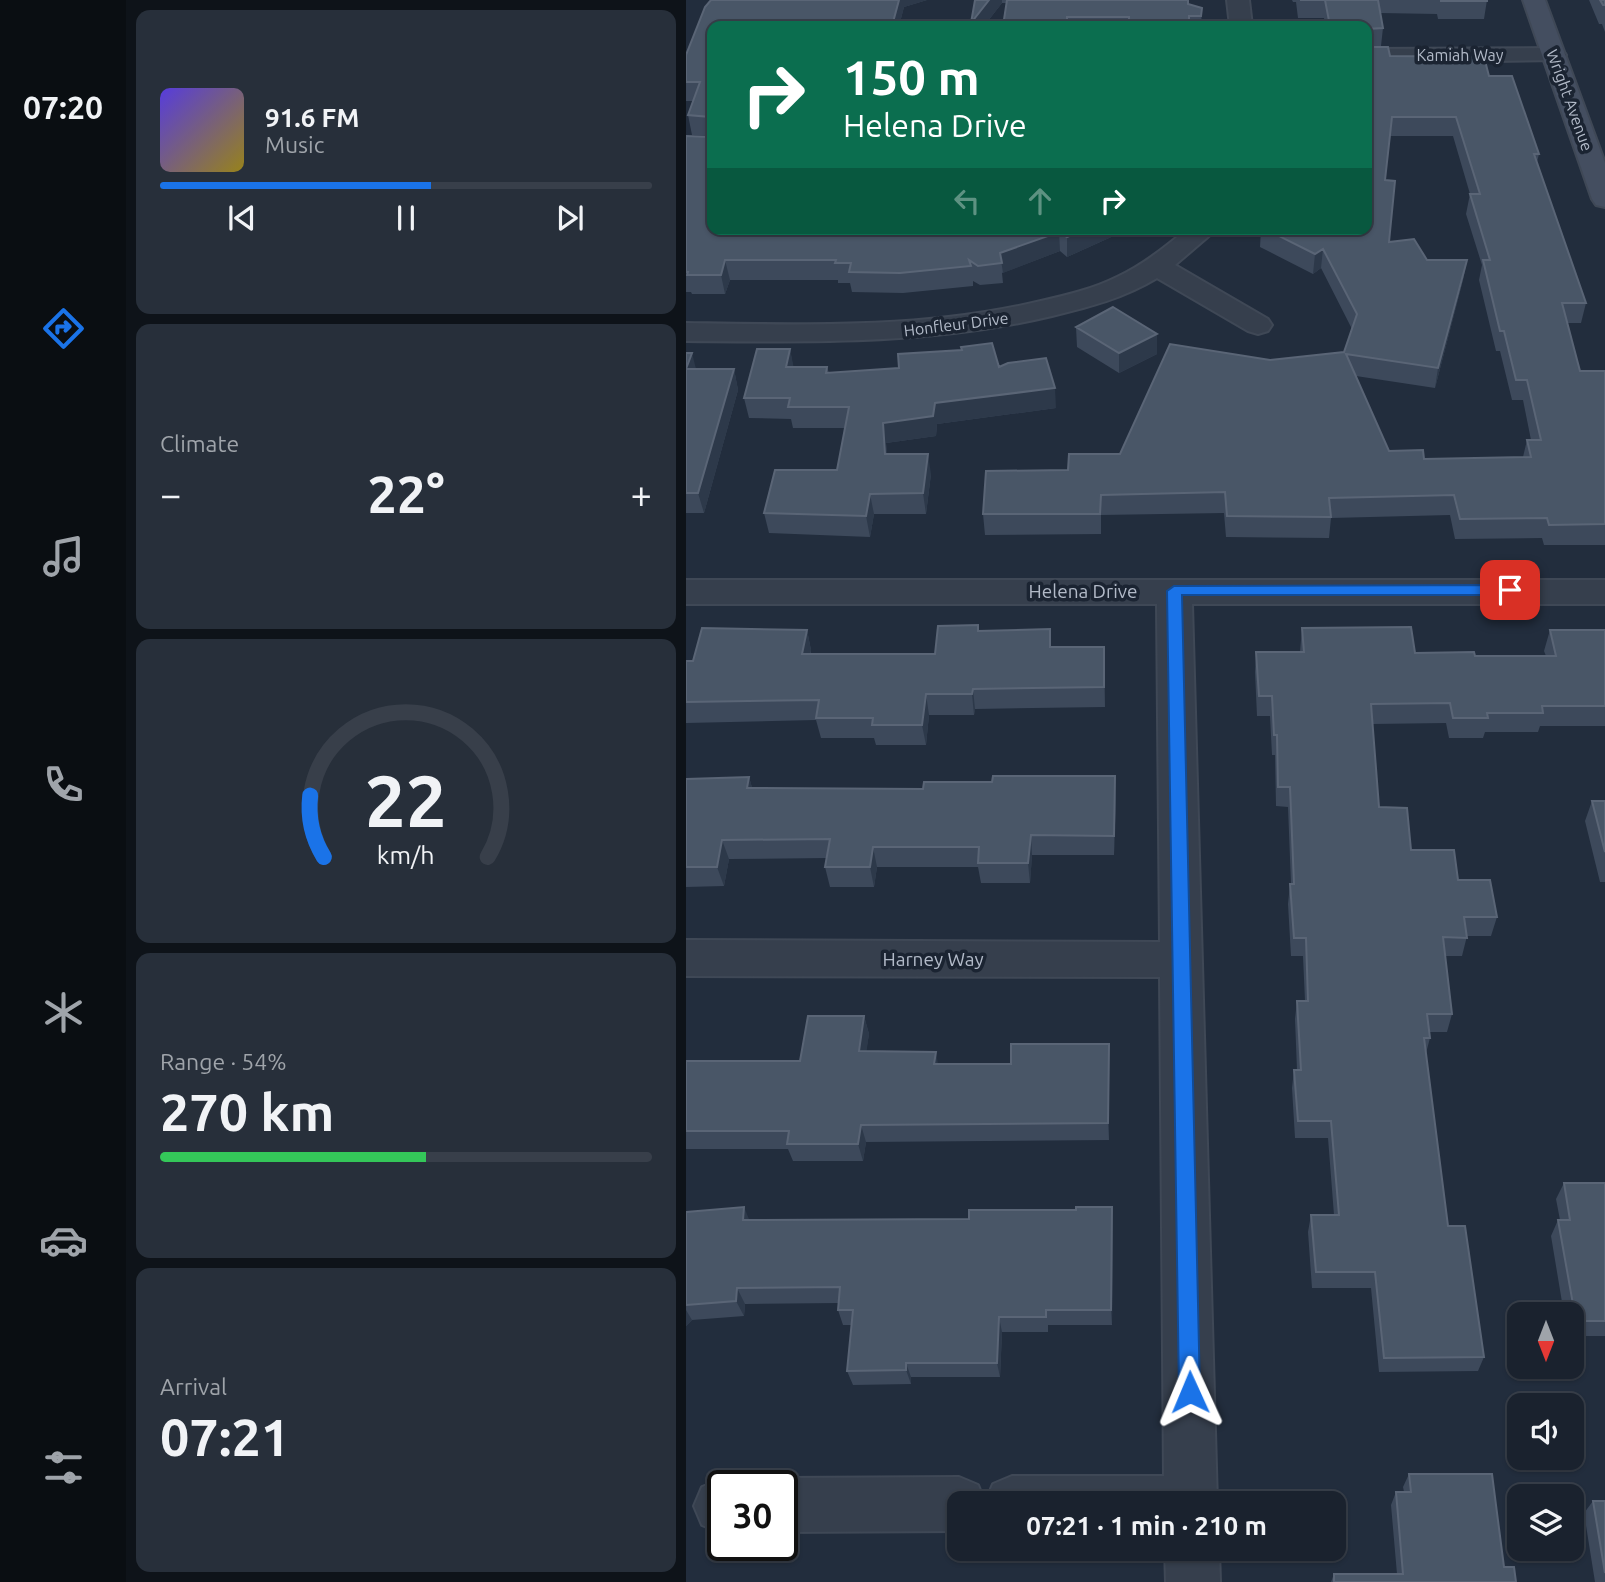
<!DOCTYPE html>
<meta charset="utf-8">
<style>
body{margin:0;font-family:Ubuntu,sans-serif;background:#272f3a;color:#f1f3f6;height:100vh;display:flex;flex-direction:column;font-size:26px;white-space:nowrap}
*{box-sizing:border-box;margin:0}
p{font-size:23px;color:#9fa4aa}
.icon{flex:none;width:38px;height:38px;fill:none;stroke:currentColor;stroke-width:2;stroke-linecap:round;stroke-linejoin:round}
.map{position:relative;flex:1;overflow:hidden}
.drawer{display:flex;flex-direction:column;gap:10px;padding:10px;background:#0e1319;width:560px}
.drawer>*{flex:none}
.guide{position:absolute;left:21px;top:21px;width:665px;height:214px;border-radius:14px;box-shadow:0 2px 5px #0004,0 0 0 2px #383f4a;background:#0b6e4f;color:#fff;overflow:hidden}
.needle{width:46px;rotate:180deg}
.buttons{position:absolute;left:821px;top:1302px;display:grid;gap:14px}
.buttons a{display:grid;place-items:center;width:77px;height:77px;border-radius:14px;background:#1a222e;box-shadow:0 2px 5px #0004,0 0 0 2px #383f4a;font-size:35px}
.speed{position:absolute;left:21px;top:1470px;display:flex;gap:14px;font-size:35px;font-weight:700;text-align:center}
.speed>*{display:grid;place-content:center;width:91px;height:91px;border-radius:50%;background:#1a222e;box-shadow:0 2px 5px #0004,0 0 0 2px #383f4a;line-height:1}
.speed .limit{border:4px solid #111;border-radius:10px;background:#fff;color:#111}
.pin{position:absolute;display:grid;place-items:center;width:60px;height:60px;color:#fff;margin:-30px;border-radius:14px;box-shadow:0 4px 10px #0006}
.me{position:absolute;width:77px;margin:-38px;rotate:359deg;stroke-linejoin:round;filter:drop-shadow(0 0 5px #0008)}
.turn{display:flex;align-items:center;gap:24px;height:147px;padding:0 21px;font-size:32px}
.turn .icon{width:91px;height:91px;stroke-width:2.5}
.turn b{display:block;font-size:49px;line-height:60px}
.lanes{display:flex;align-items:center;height:66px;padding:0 21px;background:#0003;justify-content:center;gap:35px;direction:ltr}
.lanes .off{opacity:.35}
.big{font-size:52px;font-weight:600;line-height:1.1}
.drawer .tile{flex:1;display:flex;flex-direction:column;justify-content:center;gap:10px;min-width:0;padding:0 24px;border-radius:14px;background:#272f3a}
.drawer .dial{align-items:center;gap:0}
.dial svg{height:182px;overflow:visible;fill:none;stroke:#383f4a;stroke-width:7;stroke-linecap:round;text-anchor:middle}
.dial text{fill:#f1f3f6;stroke:none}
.song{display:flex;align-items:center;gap:21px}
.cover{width:84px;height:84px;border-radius:10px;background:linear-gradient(135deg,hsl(250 70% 55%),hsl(50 70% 35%))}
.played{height:7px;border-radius:4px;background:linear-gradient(90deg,#1a73e8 55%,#383f4a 55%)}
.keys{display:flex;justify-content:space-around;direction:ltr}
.heat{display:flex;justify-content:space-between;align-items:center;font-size:38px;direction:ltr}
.charge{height:10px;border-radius:5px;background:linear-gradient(90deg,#34c759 54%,#383f4a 0)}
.trip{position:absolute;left:261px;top:1491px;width:399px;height:70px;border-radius:14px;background:#1a222e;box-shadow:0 2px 5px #0004,0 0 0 2px #383f4a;font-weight:600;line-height:70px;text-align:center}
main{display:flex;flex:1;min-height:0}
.dock{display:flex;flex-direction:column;width:126px;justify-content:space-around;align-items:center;background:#0a0e12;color:#9fa4aa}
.dock .icon{width:49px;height:49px}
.dock .current{color:#1a73e8}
.dock b{font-size:32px;color:#f1f3f6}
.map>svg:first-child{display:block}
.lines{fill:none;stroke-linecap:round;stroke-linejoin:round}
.street-casing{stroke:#3f4856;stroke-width:4}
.secondary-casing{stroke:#3f4856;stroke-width:4}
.street{fill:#363f4d;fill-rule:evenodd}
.secondary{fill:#444e60;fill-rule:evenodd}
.wall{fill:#3d495b;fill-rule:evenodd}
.shaded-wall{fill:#2d394a}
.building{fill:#495667;stroke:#5a6576;stroke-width:2;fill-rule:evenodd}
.route{fill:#1a73e8;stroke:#114b97;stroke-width:2}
.labels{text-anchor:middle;stroke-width:7;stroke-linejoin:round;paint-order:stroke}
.far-street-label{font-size:16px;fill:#b2bac8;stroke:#1b2432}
.street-label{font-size:19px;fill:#b2bac8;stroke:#1b2432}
</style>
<main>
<nav class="dock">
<b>07:20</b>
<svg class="icon current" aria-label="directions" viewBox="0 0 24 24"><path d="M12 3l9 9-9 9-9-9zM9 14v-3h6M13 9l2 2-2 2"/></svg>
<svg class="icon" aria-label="music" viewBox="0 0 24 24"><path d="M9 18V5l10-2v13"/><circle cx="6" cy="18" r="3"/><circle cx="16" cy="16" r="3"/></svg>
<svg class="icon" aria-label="phone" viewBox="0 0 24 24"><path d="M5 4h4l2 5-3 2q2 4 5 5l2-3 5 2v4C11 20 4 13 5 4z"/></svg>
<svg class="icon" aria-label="climate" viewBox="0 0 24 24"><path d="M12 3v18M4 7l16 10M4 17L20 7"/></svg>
<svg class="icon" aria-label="car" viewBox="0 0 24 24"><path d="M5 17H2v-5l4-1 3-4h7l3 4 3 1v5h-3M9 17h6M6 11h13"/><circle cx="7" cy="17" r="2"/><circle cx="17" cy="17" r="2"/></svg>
<svg class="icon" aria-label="filters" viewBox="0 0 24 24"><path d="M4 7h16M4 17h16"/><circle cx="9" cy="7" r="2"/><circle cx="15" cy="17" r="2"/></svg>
</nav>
<section class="drawer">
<div class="tile">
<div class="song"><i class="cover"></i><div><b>91.6 FM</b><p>Music</p></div></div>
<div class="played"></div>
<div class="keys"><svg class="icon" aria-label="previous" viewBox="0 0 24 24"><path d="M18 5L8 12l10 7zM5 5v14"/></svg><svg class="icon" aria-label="pause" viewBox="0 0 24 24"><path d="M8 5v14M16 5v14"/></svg><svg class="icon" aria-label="next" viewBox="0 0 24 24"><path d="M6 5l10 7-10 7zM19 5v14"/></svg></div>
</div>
<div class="tile"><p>Climate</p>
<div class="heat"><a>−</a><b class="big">22°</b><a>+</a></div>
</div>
<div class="tile dial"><svg viewBox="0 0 100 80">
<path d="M14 69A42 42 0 1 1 86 69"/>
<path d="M14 69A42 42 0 0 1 8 42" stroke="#1a73e8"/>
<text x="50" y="56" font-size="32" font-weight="700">22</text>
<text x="50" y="72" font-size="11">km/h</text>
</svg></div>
<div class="tile"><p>Range · 54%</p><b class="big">270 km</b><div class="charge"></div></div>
<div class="tile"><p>Arrival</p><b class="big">07:21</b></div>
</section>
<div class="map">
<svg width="919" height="1582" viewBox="0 0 919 1582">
<rect width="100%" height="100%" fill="#222d3d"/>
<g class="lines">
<g class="street-casing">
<path id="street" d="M541 0H563L566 26H544Z
M868 48 876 50 880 55 876 60 681 63V49Z
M501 229H531L489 265 582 319 586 325 582 331 572 334 562 331 471 278C438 298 403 307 366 316 245 345 123 342 0 341V323C119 325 238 329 355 301 381 295 407 289 431 277 457 265 479 247 501 229Z
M0 580H919V604H506L531 1503H299L307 1484 326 1476H478L474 977 0 976V940L474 942 471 604H0Z
M273 1477 292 1485 299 1503H273V1531L96 1532V1486H78L96 1478Z
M37 1479 52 1486H37L35 1533 16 1525 8 1506 16 1487Z
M479 1549H533L534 1582H480Z"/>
</g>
<g class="secondary-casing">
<path id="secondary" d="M837 0H859L919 163V207L910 205 906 199Z"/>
</g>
<use href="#street" class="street"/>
<use href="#secondary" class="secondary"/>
</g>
<path class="wall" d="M25 0H241L218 7 213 26H26V229H443L381 257 374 251 316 273 317 283 294 285 287 281V286L217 293 166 292 164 283H152V280H44L39 294H6L5 292H0V136H24L6 135 2 115 7 101H0V55Z
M289 0H502V4L516 8 515 26H317L321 3H316L298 26H285V23Z
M606 0H801L798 19H752L751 14 694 13 697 28 695 46 704 56 803 76 853 154 851 162 900 303 895 323H881L894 371H919V545H858L856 538 769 539 764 515 645 518 643 538 540 537 538 513 415 515V534L299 535 297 514 382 470 434 454 584 360 658 352 666 329 635 268 627 274 574 247 575 229H681V26H639L638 18H612L610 2H607ZM704 136H767L784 194 780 214 796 265 793 280 810 351H814L826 400H837L845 440H841L837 457 738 459 703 451 670 376 749 388 777 280 781 260H741L703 242 699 180Z
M903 0H919V32L916 24H913Z
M390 327 471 354 433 373 391 347Z
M104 349 107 367H141L143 373 313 367 370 408 251 424 250 436 200 443 201 454 245 474 240 514H188L184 537 83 533 78 513 151 470 159 428H107L105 419 63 418 58 398Z
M0 353 10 369H48L52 390 18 513H0Z
M292 625 293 631 364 629 365 647H418L419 707 289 709 288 715H243L240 745H190L188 738H135L130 720 0 723V661H7L121 630 125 650V654H249Z
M616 628 729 653 789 656H860L858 651 864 630H919V726H854L852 732H799L797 738H763L760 723 686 724 693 807 725 850 772 880 811 917 805 936H781L776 956H759L766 1014 761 1032H743L744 1038 740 1053 762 1226 798 1357 792 1371 693 1372 685 1288H626L622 1232 625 1215H648L642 1138H609L606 1088 608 1070H611L609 1019 611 1001H619L617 956H605L602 904 604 884H605L602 807 590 806 589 755H586L584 716H571L569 672 570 652H614Z
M63 777 66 788 430 796 428 855H346L344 883H295L292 867H191L188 887H144L139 867 141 858 43 859 38 886 0 887V779Z
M906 801H919V882H914L899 821Z
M178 1016 183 1034 180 1051 252 1064H325L423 1062V1140L180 1142 177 1161H107L102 1149H0V1061H114Z
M878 1183H919V1336H886V1314H878L865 1236 872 1220H874L870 1199Z
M0 1212 64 1220 427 1224 426 1325H362V1332H316L314 1377H225V1384L167 1385 161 1371 166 1325H157L152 1310V1303L59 1304 58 1316 6 1320 0 1326Z
M723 1474 818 1567 830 1582H645L648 1574H711L705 1505 710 1492H718L717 1487Z
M907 1501H919V1582H909L898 1513Z"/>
<path class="shaded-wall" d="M213 0H241L218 7 213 26H206Z
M303 0H316V3L298 26H285V23Z
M399 229H443L381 257V237Z
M373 232 374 251 317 273 314 253Z
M637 249 635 268 627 274 629 254Z
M39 260 44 280 39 294 35 275Z
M781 260 777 280 749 388 752 368Z
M471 334V354L433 373V353Z
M104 349 108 369 100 367Z
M6 353 11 373 0 369Z
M48 369 52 390 18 513 12 493Z
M369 388 370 408 251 424 250 436 200 443 203 474 199 454 197 423 249 403Z
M242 454 245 474 240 514 237 493Z
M184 494 188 514 184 537 180 516Z
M121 630 125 650 121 674 116 654Z
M287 689 289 709 288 715 286 694Z
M240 694 243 715 240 745 236 725Z
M429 776 430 796 428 855V836Z
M63 777 69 797 61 788Z
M345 835 346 855 344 883 342 863Z
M36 840 43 859 38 886 31 867Z
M187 847 191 867 188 887 184 867Z
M178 1016 183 1034 178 1069 173 1051Z
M423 1044V1140L422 1123Z
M250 1052 253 1070 248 1064Z
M175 1125 180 1142 177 1161 172 1144Z
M58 1207 65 1224 57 1220Z
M426 1207 427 1224 426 1325 425 1310Z
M51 1288 59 1304 58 1316 50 1301Z
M0 1310 6 1320 0 1326Z
M313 1317 316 1332 314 1377 311 1363Z
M220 1363 225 1377V1384L220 1370Z"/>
<path class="building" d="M25 0H213L206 26H26V229H399L381 237 373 232 314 253 316 263 292 266 283 260 285 266 214 273 163 272 165 263H149L150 260H39L35 275H1L2 272H0V136L24 137V117L2 115 14 82H0V55L19 7Z
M289 0H303L285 23Z
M321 0H502V4L516 8 515 16H503V26H443V17H381V26H317Z
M614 0H692L697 28 681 29V36V26H644L639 0Z
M755 0H801V1H755Z
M914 0H919V5H917Z
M681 45 683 47H702L704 56 798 57 803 76H826L853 154H848L900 303H876L894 371H919V524L863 525 861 518 774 519 768 495 643 498 645 517 541 516 539 492 415 495 414 514H297L300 471 382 470 383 454H434L484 344 584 360 658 352 671 314 637 249 629 254 579 229H681ZM706 117H770L794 194H784L804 260H797L814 331H818L830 380H841L855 440H841L845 457 738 459 737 450 703 451 660 354 752 368 781 260H741L728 239 703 242 709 181 699 180Z
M427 307 471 334 433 353 390 327Z
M306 343 313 367 322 363 360 358 369 388 249 403 247 416 197 423 199 454H242L237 493 184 494 180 516 78 513 89 470H151L163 407H102L104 398H58L71 349H104L100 367H141L140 373 213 368 212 354 276 350 275 347Z
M0 353H6L0 369H48L12 493H0Z
M292 625V631L364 629V647H418V687L287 689 286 694H240L236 725H186L187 718H130L133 700 0 702V661H7L16 628 121 630 116 654H249L252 626Z
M725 627 729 653 788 652 789 656H870L864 630H919V706H856L857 713H801L802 718H767L764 703 685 704 693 807 721 808 725 850H768L772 880H804L811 917H778L781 938 757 937 766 1014H741L744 1038H738L762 1226H779L798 1357 698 1358 689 1272H630L625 1215H653L645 1121H612L608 1070H615L611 1001H622L620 938H608L604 884H608L604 787H592L591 735H588L586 696H573L570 652H618L616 628Z
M307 776H429L428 836 345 835 342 863H292L293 847H187L184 867H139L144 839 36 840 31 867H0V779L63 777 61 788 237 789 238 782H306Z
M906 801H919V852Z
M122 1016H178L173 1051 250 1052 248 1064H325V1044H423L422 1123 175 1125 172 1144H101L103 1131H0V1061H114Z
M878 1183H919V1321H890L872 1220H884Z
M58 1207 57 1220 283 1219V1210H390V1207H426L425 1310H360V1317H313L311 1363H220V1370L161 1371 167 1310H152L154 1287 51 1288 50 1301 0 1305V1212Z
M723 1474H806L818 1567H828L830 1582H648V1574H717L710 1492H725Z
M907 1501H919V1573Z"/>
<path class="route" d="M824 585 831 590 824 595H496L514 1392 511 1400 504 1403 496 1400 493 1392 481 591 488 586Z"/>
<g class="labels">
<g class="far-street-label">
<text x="774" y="61">Kamiah Way</text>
<text transform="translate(884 100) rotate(70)" y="6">Wright Avenue</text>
<text transform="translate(270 324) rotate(-7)" y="6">Honfleur Drive</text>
</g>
<g class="street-label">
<text x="397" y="598">Helena Drive</text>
<text x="247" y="966">Harney Way</text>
</g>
</g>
</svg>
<div class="buttons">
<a><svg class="needle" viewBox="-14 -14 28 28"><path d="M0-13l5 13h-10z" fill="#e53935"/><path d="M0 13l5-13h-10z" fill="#9fa4aa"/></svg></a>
<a><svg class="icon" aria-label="sound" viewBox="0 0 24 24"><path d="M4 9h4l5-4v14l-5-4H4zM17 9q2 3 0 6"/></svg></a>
<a><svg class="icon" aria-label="layers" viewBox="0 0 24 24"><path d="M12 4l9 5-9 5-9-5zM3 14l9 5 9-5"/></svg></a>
</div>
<div class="speed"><div class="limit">30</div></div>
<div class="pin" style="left:824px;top:590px;background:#d93025"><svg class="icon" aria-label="arrive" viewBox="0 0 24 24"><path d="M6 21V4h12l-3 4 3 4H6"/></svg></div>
<svg class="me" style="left:504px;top:1392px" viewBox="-20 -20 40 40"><path d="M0-17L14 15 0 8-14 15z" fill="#1a73e8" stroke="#fff" stroke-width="4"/></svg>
<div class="trip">07:21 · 1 min · 210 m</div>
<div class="guide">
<div class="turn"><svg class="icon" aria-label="right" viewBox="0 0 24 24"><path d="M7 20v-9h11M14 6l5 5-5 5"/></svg><div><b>150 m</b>Helena Drive</div></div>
<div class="lanes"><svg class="icon off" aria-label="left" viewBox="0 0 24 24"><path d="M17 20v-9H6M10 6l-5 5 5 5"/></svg><svg class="icon off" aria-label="ahead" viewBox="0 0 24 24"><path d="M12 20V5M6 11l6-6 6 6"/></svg><svg class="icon" aria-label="right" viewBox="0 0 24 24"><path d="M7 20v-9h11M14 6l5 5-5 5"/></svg></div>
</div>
</div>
</main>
